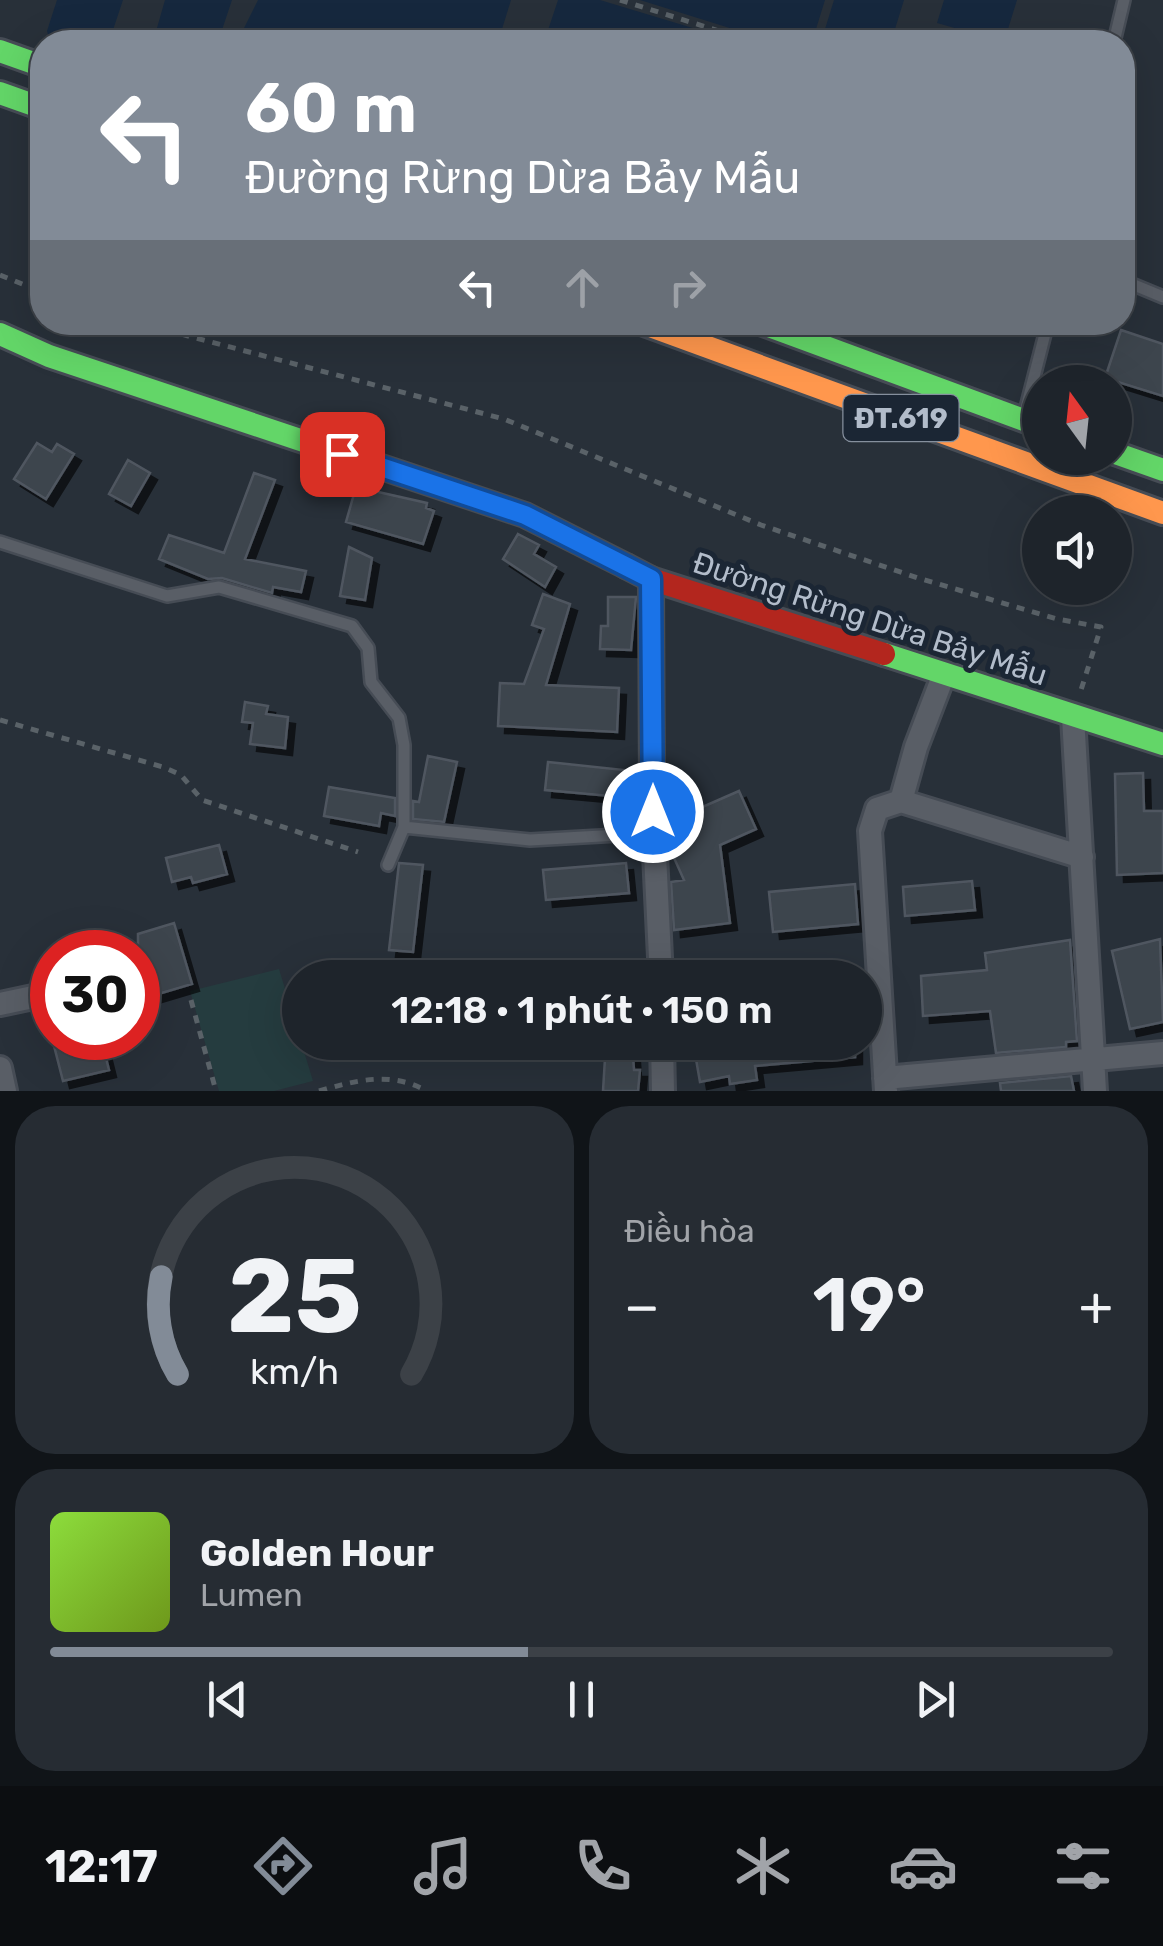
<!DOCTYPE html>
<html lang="vi">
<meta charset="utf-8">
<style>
body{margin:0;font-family:Rubik,sans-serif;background:#262c33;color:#f1f3f6;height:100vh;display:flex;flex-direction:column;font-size:38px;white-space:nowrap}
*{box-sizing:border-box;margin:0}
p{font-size:32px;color:#a1a4a9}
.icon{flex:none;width:55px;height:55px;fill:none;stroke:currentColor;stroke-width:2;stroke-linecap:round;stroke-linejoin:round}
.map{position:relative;height:1091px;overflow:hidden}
.drawer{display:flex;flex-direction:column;gap:15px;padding:15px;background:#101418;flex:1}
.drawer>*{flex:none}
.banner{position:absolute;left:30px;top:30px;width:1105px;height:305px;border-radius:40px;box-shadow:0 10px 40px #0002,0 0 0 2px #3c4147;background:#828b97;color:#fff;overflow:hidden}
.needle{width:65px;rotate:345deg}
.fabs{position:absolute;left:1022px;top:365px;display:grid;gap:20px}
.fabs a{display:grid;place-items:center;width:110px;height:110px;border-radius:50%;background:#1e242b;box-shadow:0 10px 40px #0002,0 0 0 2px #3c4147;font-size:50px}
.speed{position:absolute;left:30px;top:930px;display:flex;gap:20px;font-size:50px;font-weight:700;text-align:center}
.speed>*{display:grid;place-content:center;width:130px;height:130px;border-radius:50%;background:#1e242b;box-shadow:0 10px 40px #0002,0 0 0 2px #3c4147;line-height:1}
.speed .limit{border:15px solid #d22;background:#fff;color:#111}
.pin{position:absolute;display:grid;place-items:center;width:85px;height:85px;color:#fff;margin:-42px;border-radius:20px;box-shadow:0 5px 15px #0006}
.me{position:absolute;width:110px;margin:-55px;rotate:0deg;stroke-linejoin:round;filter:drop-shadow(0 0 8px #0008)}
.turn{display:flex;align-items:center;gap:35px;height:210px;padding:0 50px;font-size:45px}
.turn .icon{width:130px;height:130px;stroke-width:2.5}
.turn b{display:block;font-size:70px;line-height:85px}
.lanes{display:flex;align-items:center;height:95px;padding:0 50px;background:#0003;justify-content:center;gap:50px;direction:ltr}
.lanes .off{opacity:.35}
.big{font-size:75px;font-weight:600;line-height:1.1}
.drawer .card{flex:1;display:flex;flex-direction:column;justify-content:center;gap:15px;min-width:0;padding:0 35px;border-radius:40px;background:#262c33}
.drawer .dial{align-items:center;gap:0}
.dial svg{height:260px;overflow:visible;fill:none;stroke:#3c4147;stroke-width:7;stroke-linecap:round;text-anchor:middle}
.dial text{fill:#f1f3f6;stroke:none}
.song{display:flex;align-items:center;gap:30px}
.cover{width:120px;height:120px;border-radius:15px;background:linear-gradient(135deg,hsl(90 70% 55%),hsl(80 70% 35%))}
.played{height:10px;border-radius:5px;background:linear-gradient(90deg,#828b97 45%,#3c4147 45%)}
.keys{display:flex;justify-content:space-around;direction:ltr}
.heat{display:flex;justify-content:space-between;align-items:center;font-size:55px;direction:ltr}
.drawer .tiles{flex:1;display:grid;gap:15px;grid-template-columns:1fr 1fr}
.card:last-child{grid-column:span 2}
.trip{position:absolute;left:282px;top:960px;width:600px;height:100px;border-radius:50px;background:#1e242b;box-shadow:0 10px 40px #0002,0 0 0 2px #3c4147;font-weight:600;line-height:100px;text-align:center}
.tabs{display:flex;height:160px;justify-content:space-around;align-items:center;background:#0c0e11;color:#a1a4a9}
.tabs .icon{width:70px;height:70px}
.tabs .current{color:#828b97}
.tabs b{font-size:45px;color:#f1f3f6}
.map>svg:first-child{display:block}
.green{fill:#253c3f}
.water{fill:#16283e}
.building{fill:#3d444d;stroke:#505760;stroke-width:2.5;filter:url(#shadow)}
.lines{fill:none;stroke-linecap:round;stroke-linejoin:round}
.lane-casing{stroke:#464c55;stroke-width:16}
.street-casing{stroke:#464c55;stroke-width:28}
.fast-casing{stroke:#464c55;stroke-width:28}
.slow-casing{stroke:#464c55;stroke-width:28}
.jam-casing{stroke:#464c55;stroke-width:28}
.path{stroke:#5a6268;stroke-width:5;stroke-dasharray:8 8;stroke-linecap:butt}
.lane{stroke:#595e66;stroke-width:11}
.street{stroke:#595e66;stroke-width:22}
.fast{stroke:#63d668;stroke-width:22}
.slow{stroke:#ff974d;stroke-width:22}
.jam{stroke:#b3261e;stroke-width:22}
.route-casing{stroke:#114b97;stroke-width:25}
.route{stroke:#1a73e8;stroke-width:18}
.labels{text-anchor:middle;stroke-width:10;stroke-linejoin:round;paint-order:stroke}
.shield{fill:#1b2634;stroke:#858f9d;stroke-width:2.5}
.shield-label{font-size:28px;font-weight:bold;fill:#b2bcca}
.street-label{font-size:30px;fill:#b2bcca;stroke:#1b2634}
</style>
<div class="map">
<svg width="1163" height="1091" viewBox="0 0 1163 1091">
<defs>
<filter id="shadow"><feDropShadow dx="7" dy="7" stdDeviation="0" flood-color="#0009"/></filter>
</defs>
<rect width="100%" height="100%" fill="#283039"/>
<path class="green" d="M279 969 313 1081 274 1091H219L190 991Z"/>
<path class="water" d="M57 0H123L109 42H50L47 31Z
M165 0H232L218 42H153Z
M258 0H511L498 42H237Z
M558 0H600L739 42H544Z
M640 0H825L812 42H774Z
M834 0H904L891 42H821Z
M944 0H1017L1004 42 937 23Z"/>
<path class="building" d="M1121 330 1163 344V396L1105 378Z
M37 443 52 452 57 444 74 454 46 499 14 479Z
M128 460 150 473 131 506 109 494Z
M254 473 275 480 245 559 306 571 301 592 273 587 272 593 222 578 208 579 159 559 169 535 224 553Z
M356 487 427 503 426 508 434 511 423 544 346 522Z
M518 534 539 545 534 554 556 567 545 587 503 559Z
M349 547 372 558 365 600 340 596Z
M543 594 570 604 546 685 619 688 617 732 498 726 500 683 524 684 544 629 532 625Z
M608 597H636L631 650 600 649 601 626H608Z
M245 702 268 706 266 714 288 717 285 748 250 744 253 723 242 722Z
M428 756 457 762 444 822 413 819V801L419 802Z
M548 762 624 770 621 797 545 790Z
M1143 773 1144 811H1163V873L1117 875 1115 774Z
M329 787 395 798V816L381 813 379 826 324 816Z
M739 791 756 829 720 845 730 923 674 930 671 882 684 880 670 849 668 822Z
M219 845 227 874 193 883 191 877 172 882 166 858Z
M399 863 423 865 413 952 389 950Z
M626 863 629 893 546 900 543 870Z
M972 881 975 910 905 916 903 887Z
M855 884 858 924 773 932 769 892Z
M174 923 192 984 138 1000V934Z
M1160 939 1163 1022 1130 1029 1112 951Z
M1070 940 1077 1041 1066 1042V1047L996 1053 990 1011 923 1016 921 976 987 970 985 953Z
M52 1038H101L109 1070 63 1081Z
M606 1042H632L634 1070H640L638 1091H603Z
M693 1042H855V1057L755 1066 757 1080 730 1084 729 1076 700 1082Z
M1071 1076 1074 1091H1001L1000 1083Z"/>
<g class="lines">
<g class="lane-casing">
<path id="lane" d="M1114 42 1124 0
M1122 280 1163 297
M1024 416 1048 322
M0 542 167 596 219 587 352 626 368 648 371 682 399 718 404 745V827L388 865
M404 827 530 840 654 833"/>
</g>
<g class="street-casing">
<path id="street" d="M651 579 652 792 661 978
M1073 717 1095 1091
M901 801 916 747 944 674
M0 1004 52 993
M662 1042 663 1091
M0 1068 5 1091
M885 1078 1163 1053
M886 1091 870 831 877 809 901 801 1082 857"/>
</g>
<g class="fast-casing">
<path id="fast" d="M0 51 42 66
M0 93 42 108
M758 322 1040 426
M0 334 49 356 525 515 626 566
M1115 453 1163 470
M884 654 1163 744"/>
</g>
<g class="slow-casing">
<path id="slow" d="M639 322 1163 513"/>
</g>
<g class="jam-casing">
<path id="jam" d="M626 566 651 579 884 654"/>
</g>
<path class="path" d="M620 0 754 42
M0 275 42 292
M135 322 504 419 761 525 918 578 1057 619 1101 627 1081 690
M0 720 163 767 181 775 202 800 358 852
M191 1000 216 1091
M319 1091C358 1080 390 1071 427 1091"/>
<use href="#lane" class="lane"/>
<use href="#street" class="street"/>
<use href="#fast" class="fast"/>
<use href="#slow" class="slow"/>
<use href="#jam" class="jam"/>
</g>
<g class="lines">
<g class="route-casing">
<path id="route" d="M342 454 525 515 651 579 653 812"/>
</g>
<use href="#route" class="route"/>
</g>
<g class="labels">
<rect class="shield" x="843.5" y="395" width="115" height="46" rx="8"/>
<g class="shield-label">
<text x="901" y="428">ĐT.619</text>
</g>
<g class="street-label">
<text transform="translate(870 619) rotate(18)" y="10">Đường Rừng Dừa Bảy Mẫu</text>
</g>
</g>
</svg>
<div class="fabs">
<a><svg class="needle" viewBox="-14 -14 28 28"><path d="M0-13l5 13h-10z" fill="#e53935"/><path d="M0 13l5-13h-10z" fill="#a1a4a9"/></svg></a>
<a><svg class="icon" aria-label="sound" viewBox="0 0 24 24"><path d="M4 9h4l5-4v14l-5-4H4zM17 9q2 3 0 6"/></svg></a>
</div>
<div class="speed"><div class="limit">30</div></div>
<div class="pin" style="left:342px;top:454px;background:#d93025"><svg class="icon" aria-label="arrive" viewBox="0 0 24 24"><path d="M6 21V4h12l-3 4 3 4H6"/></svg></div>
<svg class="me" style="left:653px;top:812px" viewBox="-20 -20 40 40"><circle r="17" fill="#1a73e8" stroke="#fff" stroke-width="3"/><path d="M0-11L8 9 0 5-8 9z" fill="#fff"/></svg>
<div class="trip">12:18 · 1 phút · 150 m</div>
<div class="banner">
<div class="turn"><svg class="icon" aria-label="left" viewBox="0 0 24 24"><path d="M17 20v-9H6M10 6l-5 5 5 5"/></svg><div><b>60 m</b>Đường Rừng Dừa Bảy Mẫu</div></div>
<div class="lanes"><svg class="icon" aria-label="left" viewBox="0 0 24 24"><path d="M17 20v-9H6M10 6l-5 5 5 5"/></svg><svg class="icon off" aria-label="ahead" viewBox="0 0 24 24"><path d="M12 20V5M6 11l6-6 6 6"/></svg><svg class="icon off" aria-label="right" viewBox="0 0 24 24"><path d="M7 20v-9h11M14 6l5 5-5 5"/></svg></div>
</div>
</div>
<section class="drawer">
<div class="tiles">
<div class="card dial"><svg viewBox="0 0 100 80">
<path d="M14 69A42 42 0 1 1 86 69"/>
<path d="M14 69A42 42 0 0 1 9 39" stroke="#828b97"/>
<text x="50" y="56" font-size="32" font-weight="700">25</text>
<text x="50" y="72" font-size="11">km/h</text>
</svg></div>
<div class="card"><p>Điều hòa</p>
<div class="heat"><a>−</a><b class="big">19°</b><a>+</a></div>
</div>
<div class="card">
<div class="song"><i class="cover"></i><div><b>Golden Hour</b><p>Lumen</p></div></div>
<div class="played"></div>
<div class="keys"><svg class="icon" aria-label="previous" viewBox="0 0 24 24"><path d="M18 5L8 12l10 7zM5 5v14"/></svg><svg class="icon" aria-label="pause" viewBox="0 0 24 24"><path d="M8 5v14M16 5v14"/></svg><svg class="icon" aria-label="next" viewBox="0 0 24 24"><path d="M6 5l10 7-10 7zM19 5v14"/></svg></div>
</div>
</div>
</section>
<nav class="tabs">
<b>12:17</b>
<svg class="icon current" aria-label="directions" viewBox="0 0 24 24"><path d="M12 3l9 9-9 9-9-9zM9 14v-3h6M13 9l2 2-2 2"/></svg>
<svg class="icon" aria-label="music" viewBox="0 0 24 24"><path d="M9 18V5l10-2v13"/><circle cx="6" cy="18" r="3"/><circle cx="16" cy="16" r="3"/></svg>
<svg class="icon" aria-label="phone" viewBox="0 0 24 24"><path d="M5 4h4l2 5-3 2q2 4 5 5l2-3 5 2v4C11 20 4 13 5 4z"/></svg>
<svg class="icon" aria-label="climate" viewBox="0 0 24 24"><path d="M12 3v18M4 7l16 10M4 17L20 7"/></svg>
<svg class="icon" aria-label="car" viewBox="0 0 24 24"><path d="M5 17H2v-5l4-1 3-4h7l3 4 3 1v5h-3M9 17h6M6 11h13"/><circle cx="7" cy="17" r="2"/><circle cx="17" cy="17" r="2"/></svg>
<svg class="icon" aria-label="filters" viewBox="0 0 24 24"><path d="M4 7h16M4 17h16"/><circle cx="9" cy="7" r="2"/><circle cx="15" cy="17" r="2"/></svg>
</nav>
